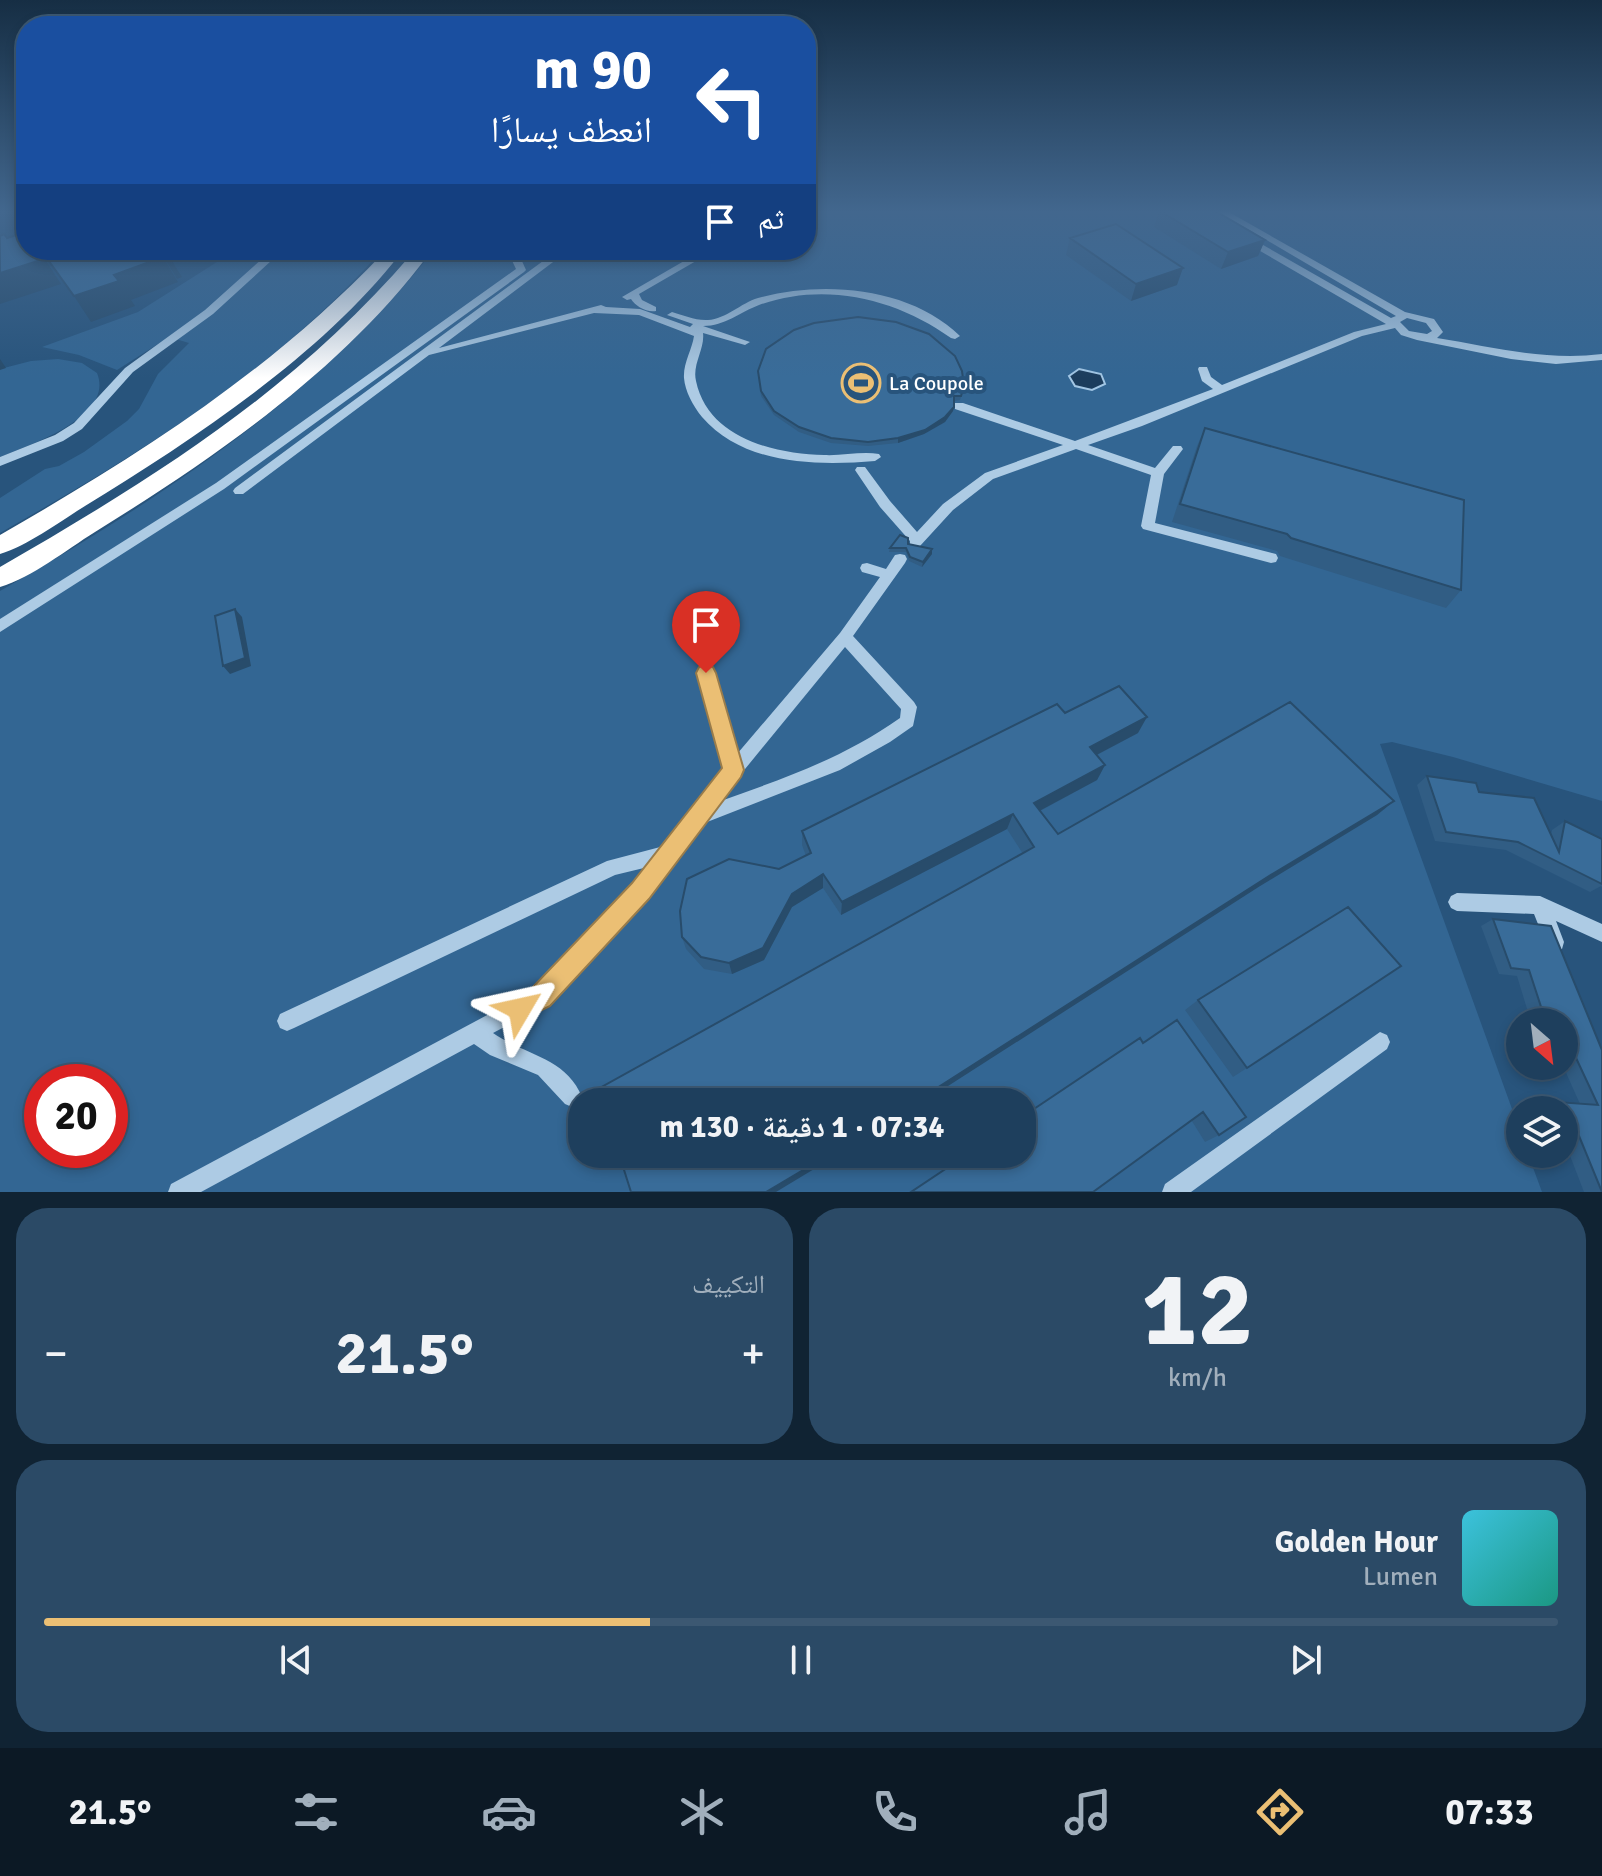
<!DOCTYPE html>
<html lang="ar">
<meta charset="utf-8">
<style>
body{margin:0;font-family:Signika,"Noto Naskh Arabic",sans-serif;background:#2b4a66;color:#f1f3f6;direction:rtl;height:100vh;display:flex;flex-direction:column;font-size:30px;white-space:nowrap}
*{box-sizing:border-box;margin:0}
p{font-size:26px;color:#a1afbc}
.icon{flex:none;width:44px;height:44px;fill:none;stroke:currentColor;stroke-width:2;stroke-linecap:round;stroke-linejoin:round}
.map{position:relative;height:1192px;overflow:hidden;direction:ltr}
.details{display:flex;flex-direction:column;gap:16px;padding:16px;background:#102333;flex:1}
.details>*{flex:none}
.guide{position:absolute;left:16px;top:16px;width:800px;height:244px;border-radius:32px;box-shadow:0 4px 12px #0003,0 0 0 2px #3c5872;direction:rtl;background:#1a4fa0;color:#fff;overflow:hidden}
.needle{width:52px;rotate:152deg}
.tools{position:absolute;left:1506px;top:1008px;display:grid;gap:16px}
.tools a{display:grid;place-items:center;width:72px;height:72px;border-radius:50%;background:#1e3f5d;box-shadow:0 4px 12px #0003,0 0 0 2px #3c5872;font-size:40px}
.speed{position:absolute;left:24px;top:1064px;display:flex;gap:16px;font-size:40px;font-weight:700;text-align:center}
.speed>*{display:grid;place-content:center;width:104px;height:104px;border-radius:50%;background:#1e3f5d;box-shadow:0 4px 12px #0003,0 0 0 2px #3c5872;line-height:1}
.speed .limit{border:12px solid #d22;background:#fff;color:#111}
.pin{position:absolute;display:grid;place-items:center;width:68px;height:68px;color:#fff;margin:-82px -34px;border-radius:50% 50% 50% 0;rotate:-45deg;box-shadow:0 0 8px #0007}
.pin .icon{rotate:45deg}
.me{position:absolute;width:88px;margin:-44px;rotate:54deg;stroke-linejoin:round;filter:drop-shadow(0 0 6px #0008)}
.turn{display:flex;align-items:center;gap:28px;height:168px;padding:0 32px;font-size:36px}
.turn .icon{width:104px;height:104px;stroke-width:2.5}
.turn b{display:block;font-size:56px;line-height:68px}
.then{display:flex;align-items:center;height:76px;padding:0 32px;background:#0003;gap:16px;font-size:30px}
.big{font-size:60px;font-weight:700;line-height:1.1}
.details .widget{flex:1;display:flex;flex-direction:column;justify-content:center;gap:12px;min-width:0;padding:0 28px;border-radius:32px;background:#2b4a66}
.details .dial{align-items:center;gap:0}
.dial b{font-size:104px;line-height:1}
.song{display:flex;align-items:center;gap:24px}
.cover{width:96px;height:96px;border-radius:12px;background:linear-gradient(135deg,hsl(190 70% 55%),hsl(170 70% 35%))}
.played{height:8px;border-radius:4px;background:linear-gradient(90deg,#ebbf74 40%,#3c5872 40%)}
.keys{display:flex;justify-content:space-around;direction:ltr}
.heat{display:flex;justify-content:space-between;align-items:center;font-size:44px;direction:ltr}
.details .tiles{flex:1;display:grid;gap:16px;grid-template-columns:1fr 1fr}
.widget:last-child{grid-column:span 2}
.trip{position:absolute;left:568px;top:1088px;width:468px;height:80px;border-radius:32px;background:#1e3f5d;box-shadow:0 4px 12px #0003,0 0 0 2px #3c5872;font-weight:700;line-height:80px;text-align:center;direction:rtl}
.menu{display:flex;height:128px;justify-content:space-around;align-items:center;background:#0c1925;color:#a1afbc}
.menu .icon{width:56px;height:56px}
.menu .selected{color:#ebbf74}
.menu b{font-size:36px;color:#f1f3f6}
.map>svg:first-child{display:block}
.green{fill:#336693;fill-rule:evenodd}
.water{fill:#1c3d5d;stroke:#a2c6e4;stroke-width:2}
.lines{fill:none;stroke-linecap:round;stroke-linejoin:round}
.minor{fill:#adcbe4;fill-rule:evenodd}
.highway{fill:#fff;fill-rule:evenodd}
.wall{fill:#315d84}
.shaded-wall{fill:#284c6b}
.building{fill:#396c99;stroke:#284c6b;stroke-width:2}
.route{fill:#ebbf74;stroke:#997c4b;stroke-width:2}
.labels{text-anchor:middle;stroke-width:8;stroke-linejoin:round;paint-order:stroke}
.far-poi-label{font-size:20px;fill:#fff;stroke:#28547c;text-anchor:start}
</style>
<div class="map">
<svg width="1602" height="1192" viewBox="0 0 1602 1192">
<rect width="100%" height="100%" fill="#28547c"/>
<path class="green" d="M806 211H1602V801L1453 757 1392 742 1380 744 1520 1131V1154H1528L1542 1192H0V591C160 499 319 396 434 250H806ZM42 1082H110V1150H42ZM582 1102H1022V1154H582Z
M236 250H382C277 370 137 455 0 533V498L45 469 59 466 84 452 127 421 139 409 158 374 189 343 169 337 117 370 79 355 42 347 138 312Z
M58 359 82 363 97 373C115 417 29 445 0 457V369L31 361Z"/>
<path class="water" d="M1079 369 1101 374 1105 384 1092 390 1075 386 1069 376Z"/>
<g class="lines">
<path class="minor" d="M1217 211H1227L1405 312 1434 319 1443 332 1437 338C1493 347 1545 361 1602 354V360L1556 364 1511 359 1417 340 1401 335 1395 328 1362 336 1142 426 1088 445 1155 468 1173 446H1181L1183 449 1164 474 1155 523 1276 554 1278 558 1276 562 1271 563 1143 529 1141 526 1151 475 1076 449 993 479 953 510 920 546H910V541L880 507 857 473 855 470 857 467H865L890 501 917 532 943 504 985 473 1063 445 955 409V403H963L1075 441 1213 389 1202 381 1198 369 1199 367H1207L1211 377 1222 385 1354 332 1386 324 1243 241V237H1249L1391 318 1396 316ZM1407 318 1426 323 1432 331 1427 334 1409 331 1400 322Z
M272 250H283L213 314 133 372 82 429 63 441 0 466V457L55 435 74 423 125 368 205 310Z
M507 250H517L526 270 524 272 224 489 0 632V619L216 483 516 269Z
M558 250H569L439 348 601 305 606 307 640 309 690 327 693 324 667 315 672 312C683 315 696 321 708 320 726 319 741 303 758 298 823 280 910 287 960 336L955 339 951 338C897 299 825 281 759 305 740 312 725 326 703 326L750 342 745 345 703 333C705 349 692 364 696 381 708 438 774 454 824 455 842 456 862 451 879 454L881 457 875 461C817 466 743 465 702 417 693 406 685 391 684 378 683 363 692 350 694 336L639 315 594 313 429 355 243 494H235L233 491 235 488Z
M703 250H715L639 294 642 300 656 307V311C647 313 635 306 631 299L627 300 622 297Z
M900 554 905 555 907 559 905 563 853 636 914 702 917 707 913 726 890 742 840 770 702 824 646 897 548 1004 493 1033C524 1055 566 1057 582 1097L579 1104 572 1107 565 1104 538 1075 490 1055 474 1044 201 1192H168L171 1184 534 990 634 885 648 867 615 875 294 1028 287 1031 280 1028 277 1021 280 1014 607 861 664 846 724 768 698 673 701 669 706 667 711 669 714 673 737 754 840 633 880 577 862 572 860 568 862 564 867 563 886 569 895 555ZM845 647 901 709 900 718C844 758 782 779 718 802Z
M1457 893 1540 896 1602 924V942L1556 921 1564 942 1562 949 1555 951 1548 949 1534 914 1457 911 1451 908 1448 902 1451 896Z
M1380 1032 1387 1035 1390 1042 1387 1049 1191 1192H1162L1165 1184Z"/>
<path class="highway" d="M386 250H403C325 353 194 439 85 506 59 522 29 545 0 554V535C141 454 274 369 386 250Z
M415 250H432C345 368 219 455 95 532 66 550 33 577 0 587V567C156 477 297 389 415 250Z"/>
</g>
<path class="wall" d="M1159 211 1265 240 1258 256 1221 269 1154 227Z
M1070 238 1177 285 1131 301 1066 255Z
M758 371 963 391 960 400 954 401 953 411 945 422 924 434 898 443 868 446 831 443 799 432 774 415 761 396Z
M1205 428 1461 590 1446 608 1280 556 1277 551 1172 522 1197 446Z
M908 544 932 554 922 567 909 561 906 552H889L890 548Z
M1065 713 1138 733 1097 755 1105 765 1097 780 1040 811 1058 834 1394 801 1377 815 1260 886 923 1102H602L1023 854 1007 829 841 915 823 888 792 907 764 960 732 974 704 969 686 949 682 937 779 869 806 856 802 845V831Z
M1427 776 1479 792 1551 835 1552 830 1565 821 1602 839V887L1601 886 1590 892 1506 850 1435 841 1417 785Z
M1493 919 1602 1050V1192H1584L1564 1140V1110H1544L1542 1107 1557 1102 1580 1104 1563 1066 1564 1022H1531L1517 976 1499 974 1481 926Z
M1198 1000 1247 1068 1233 1077 1185 1010Z
M1177 1020 1219 1135 1205 1142 1143 1043Z"/>
<path class="shaded-wall" d="M1265 240 1258 256 1221 269 1228 252Z
M39 250 61 284 0 304V273Z
M167 253 182 277 177 279 162 254Z
M163 257 178 282 131 300 135 306 91 322 74 296 114 275Z
M1183 268 1177 285 1131 301 1136 284Z
M0 359 6 368 0 370Z
M954 407 953 411 945 422 924 434 898 443V438Z
M932 549V554L922 567 923 562Z
M235 609 242 617 251 666 230 674 223 666Z
M1147 717 1138 733 1083 762 1090 747Z
M1105 765 1097 780 1028 817 1034 803Z
M1394 801 1377 815 1260 886 923 1102H915L1274 873Z
M1013 814 1007 829 841 915 842 902Z
M823 874V888L792 907 764 960 732 974 729 963 792 894Z
M830 1154H839L776 1192H766Z"/>
<path class="building" d="M1160 211H1215L1265 240 1228 252Z
M1116 224 1183 268 1136 284 1070 238Z
M26 232V250H38L44 259 0 273V236L4 234 7 238Z
M41 250H165L167 253 162 254 163 257 114 275 119 281 74 296Z
M858 317 896 322 929 334 955 356 962 371 964 386 961 396H954V407L945 417 925 430 898 438 868 442 831 438 799 427 774 411 761 391 758 371 766 349 794 330 814 323Z
M1205 428 1464 500 1461 590 1291 538 1287 534 1180 504Z
M900 535 908 538V544L932 549 923 562 910 557 906 548H890Z
M235 609 245 658 223 666 215 616Z
M1119 686 1147 717 1090 747 1105 765 1034 803 1058 834 1290 702 1394 801 1274 873 915 1102H602L598 1089 1034 847 1013 814 842 902 823 874 792 894 763 948 729 963 701 957 682 937 680 911 687 879 729 859 779 869 811 853 802 831 1057 704 1065 713Z
M1427 776 1476 783 1479 792 1534 798 1559 852 1565 821 1602 839V884L1518 842 1446 832Z
M1348 907 1401 966 1247 1068 1198 1000Z
M1493 919 1551 926 1602 1050V1192L1577 1131 1569 1130 1564 1119V1110H1560L1557 1102 1598 1105 1569 1043 1564 1042V1022H1546L1529 970 1511 968Z
M1177 1020 1246 1117 1219 1135 1203 1112 1093 1192H911L968 1154H1022V1117L1140 1038 1143 1043Z
M619 1154H830L766 1192H631Z"/>
<linearGradient id="sky" x2="0" y2="1"><stop stop-color="#162e44"/><stop offset="0.56" stop-color="#42678e"/><stop offset="1" stop-color="#42678e" stop-opacity="0"/></linearGradient>
<rect width="1602" height="378" fill="url(#sky)"/>
<path class="route" d="M706 665 713 667 716 673 744 770 741 777 649 899 550 1006 520 1021 511 1018 507 1009 511 1000 532 988 632 883 722 768 696 673 699 667Z"/>
<defs>
<g id="stadium-ring" transform="scale(2)"><circle r="9.5" fill="#28547c" stroke="#ebbf74" stroke-width="1.5"/><path d="M0-5a6.5 5 0 1 0 0 10a6.5 5 0 1 0 0-10ZM-3.5-1.8h7v3.6h-7Z" fill="#ebbf74"/></g>
</defs>
<g fill-rule="evenodd">
<use href="#stadium-ring" x="861" y="383"/>
</g>
<g class="labels">
<g class="far-poi-label">
<text x="889" y="390">La Coupole</text>
</g>
</g>
</svg>
<div class="tools">
<a><svg class="needle" viewBox="-14 -14 28 28"><path d="M0-13l5 13h-10z" fill="#e53935"/><path d="M0 13l5-13h-10z" fill="#a1afbc"/></svg></a>
<a><svg class="icon" aria-label="layers" viewBox="0 0 24 24"><path d="M12 4l9 5-9 5-9-5zM3 14l9 5 9-5"/></svg></a>
</div>
<div class="speed"><div class="limit">20</div></div>
<div class="pin" style="left:706px;top:673px;background:#d93025"><svg class="icon" aria-label="arrive" viewBox="0 0 24 24"><path d="M6 21V4h12l-3 4 3 4H6"/></svg></div>
<svg class="me" style="left:520px;top:1009px" viewBox="-20 -20 40 40"><path d="M0-17L14 15 0 8-14 15z" fill="#ebbf74" stroke="#fff" stroke-width="4"/></svg>
<div class="trip">07:34 · 1 دقيقة · 130 m</div>
<div class="guide">
<div class="turn"><svg class="icon" aria-label="left" viewBox="0 0 24 24"><path d="M17 20v-9H6M10 6l-5 5 5 5"/></svg><div><b>90 m</b>انعطف يسارًا</div></div>
<div class="then">ثم<svg class="icon" aria-label="arrive" viewBox="0 0 24 24"><path d="M6 21V4h12l-3 4 3 4H6"/></svg></div>
</div>
</div>
<section class="details">
<div class="tiles">
<div class="widget dial"><b>12</b><p>km/h</p></div>
<div class="widget"><p>التكييف</p>
<div class="heat"><a>−</a><b class="big">21.5°</b><a>+</a></div>
</div>
<div class="widget">
<div class="song"><i class="cover"></i><div><b>Golden Hour</b><p>Lumen</p></div></div>
<div class="played"></div>
<div class="keys"><svg class="icon" aria-label="previous" viewBox="0 0 24 24"><path d="M18 5L8 12l10 7zM5 5v14"/></svg><svg class="icon" aria-label="pause" viewBox="0 0 24 24"><path d="M8 5v14M16 5v14"/></svg><svg class="icon" aria-label="next" viewBox="0 0 24 24"><path d="M6 5l10 7-10 7zM19 5v14"/></svg></div>
</div>
</div>
</section>
<nav class="menu">
<b>07:33</b>
<svg class="icon selected" aria-label="directions" viewBox="0 0 24 24"><path d="M12 3l9 9-9 9-9-9zM9 14v-3h6M13 9l2 2-2 2"/></svg>
<svg class="icon" aria-label="music" viewBox="0 0 24 24"><path d="M9 18V5l10-2v13"/><circle cx="6" cy="18" r="3"/><circle cx="16" cy="16" r="3"/></svg>
<svg class="icon" aria-label="phone" viewBox="0 0 24 24"><path d="M5 4h4l2 5-3 2q2 4 5 5l2-3 5 2v4C11 20 4 13 5 4z"/></svg>
<svg class="icon" aria-label="climate" viewBox="0 0 24 24"><path d="M12 3v18M4 7l16 10M4 17L20 7"/></svg>
<svg class="icon" aria-label="car" viewBox="0 0 24 24"><path d="M5 17H2v-5l4-1 3-4h7l3 4 3 1v5h-3M9 17h6M6 11h13"/><circle cx="7" cy="17" r="2"/><circle cx="17" cy="17" r="2"/></svg>
<svg class="icon" aria-label="filters" viewBox="0 0 24 24"><path d="M4 7h16M4 17h16"/><circle cx="9" cy="7" r="2"/><circle cx="15" cy="17" r="2"/></svg>
<b>21.5°</b>
</nav>
